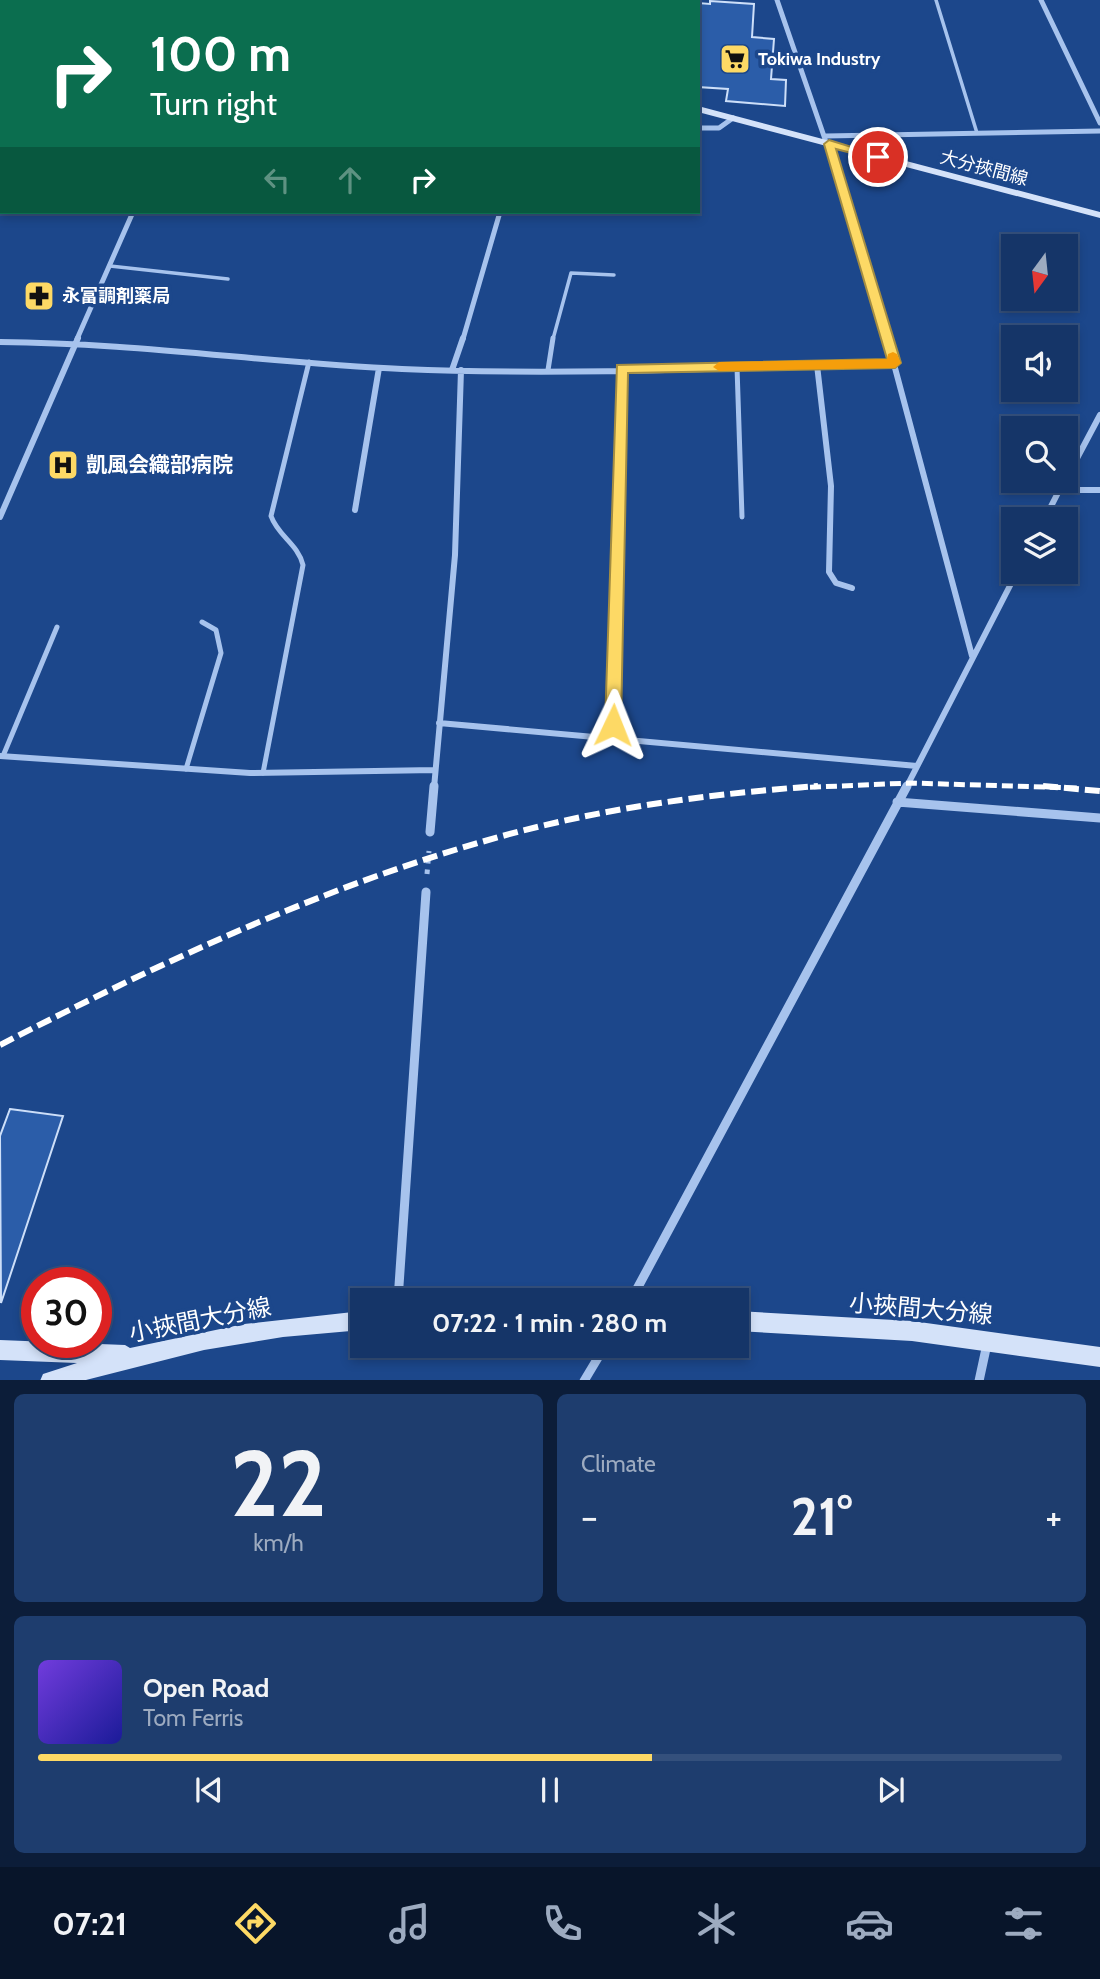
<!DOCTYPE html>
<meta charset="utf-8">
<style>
body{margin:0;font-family:Cabin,"Noto Sans JP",sans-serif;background:#1e3d6e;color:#f1f3f6;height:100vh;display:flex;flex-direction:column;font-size:26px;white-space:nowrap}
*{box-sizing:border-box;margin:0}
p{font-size:23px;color:#9dabc0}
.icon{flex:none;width:38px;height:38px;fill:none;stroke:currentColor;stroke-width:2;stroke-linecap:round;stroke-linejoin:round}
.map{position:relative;height:1380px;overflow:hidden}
.sheet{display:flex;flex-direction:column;gap:14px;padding:14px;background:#0c1d39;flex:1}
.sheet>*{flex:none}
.banner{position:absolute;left:0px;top:0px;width:700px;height:214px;box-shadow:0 4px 10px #0003,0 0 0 2px #34507c;background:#0b6e4f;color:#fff;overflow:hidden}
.needle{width:46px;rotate:195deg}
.fabs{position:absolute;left:1001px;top:234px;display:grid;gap:14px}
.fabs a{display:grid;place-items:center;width:77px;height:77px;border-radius:0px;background:#153568;box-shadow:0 4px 10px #0003,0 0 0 2px #34507c;font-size:35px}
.speed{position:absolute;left:21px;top:1267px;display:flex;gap:14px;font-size:35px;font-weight:700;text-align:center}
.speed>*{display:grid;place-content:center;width:91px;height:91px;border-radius:50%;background:#153568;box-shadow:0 4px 10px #0003,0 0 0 2px #34507c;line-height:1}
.speed .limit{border:10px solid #d22;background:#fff;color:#111}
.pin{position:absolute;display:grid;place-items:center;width:60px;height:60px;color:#fff;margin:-30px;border:4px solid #fff;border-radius:50%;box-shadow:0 2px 7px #0007}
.me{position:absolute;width:77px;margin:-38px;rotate:2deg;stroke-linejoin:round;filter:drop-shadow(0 0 5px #0008)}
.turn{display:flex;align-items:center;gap:24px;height:147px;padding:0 35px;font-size:32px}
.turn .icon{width:91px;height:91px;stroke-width:2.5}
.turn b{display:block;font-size:49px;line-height:60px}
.lanes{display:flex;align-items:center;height:66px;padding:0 35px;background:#0003;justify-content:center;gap:35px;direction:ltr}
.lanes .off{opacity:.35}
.big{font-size:52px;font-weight:700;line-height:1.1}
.sheet .card{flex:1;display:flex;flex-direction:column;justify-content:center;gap:10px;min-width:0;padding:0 24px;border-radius:10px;background:#1e3d6e}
.sheet .dial{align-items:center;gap:0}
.dial b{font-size:91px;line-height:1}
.song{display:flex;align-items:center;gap:21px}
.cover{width:84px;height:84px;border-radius:10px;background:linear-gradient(135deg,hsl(260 70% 55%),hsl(240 70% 35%))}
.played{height:7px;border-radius:4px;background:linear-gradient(90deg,#fdd965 60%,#34507c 60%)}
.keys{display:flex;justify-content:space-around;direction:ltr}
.heat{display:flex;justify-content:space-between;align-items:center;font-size:38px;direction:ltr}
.sheet .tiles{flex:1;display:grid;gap:14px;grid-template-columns:1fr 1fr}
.card:last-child{grid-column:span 2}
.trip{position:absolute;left:350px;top:1288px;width:399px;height:70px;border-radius:0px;background:#153568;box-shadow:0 4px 10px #0003,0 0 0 2px #34507c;font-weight:700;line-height:70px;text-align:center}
.tabs{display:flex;height:112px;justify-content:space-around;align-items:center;background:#08152a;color:#9dabc0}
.tabs .icon{width:49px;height:49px}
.tabs .on{color:#fdd965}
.tabs b{font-size:32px;color:#f1f3f6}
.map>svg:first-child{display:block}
.building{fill:#2b5da9;stroke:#cddff9;stroke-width:2}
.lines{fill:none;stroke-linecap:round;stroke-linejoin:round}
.path{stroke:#a7c3ed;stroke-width:5;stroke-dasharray:4.5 6;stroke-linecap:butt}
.lane-far1{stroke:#a7c3ed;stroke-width:3.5}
.lane{stroke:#a7c3ed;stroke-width:5}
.street-far2{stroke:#a7c3ed;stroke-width:5}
.street-far1{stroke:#a7c3ed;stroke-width:6}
.street{stroke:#a7c3ed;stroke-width:9}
.secondary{fill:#d4e2f9;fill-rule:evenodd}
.rail-far1{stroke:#fff;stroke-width:5;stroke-dasharray:11 5;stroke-linecap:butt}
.rail{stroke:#fff;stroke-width:6;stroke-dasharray:15 6;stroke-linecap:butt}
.route{fill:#fdd965;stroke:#a48d42;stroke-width:2}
.slow{fill:#f59e0b}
.labels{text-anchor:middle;stroke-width:7;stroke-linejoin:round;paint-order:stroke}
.far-poi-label{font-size:18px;font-weight:bold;fill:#fff;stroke:#1c478b;text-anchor:start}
.far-street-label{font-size:18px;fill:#fff;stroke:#1c478b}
.poi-label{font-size:21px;font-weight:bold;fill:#fff;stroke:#1c478b;text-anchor:start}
.near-street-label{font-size:24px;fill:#fff;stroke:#1c478b}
</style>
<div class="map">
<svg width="1100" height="1381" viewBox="0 0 1100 1381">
<rect width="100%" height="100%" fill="#1c478b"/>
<path class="building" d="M710 1 754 4 752 37 774 39 771 79 786 80 785 106 726 101 728 89 698 87V3L710 4Z
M10 1109 63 1116 1 1303 0 1136Z"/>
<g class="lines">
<path class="path" d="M427 874 429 851"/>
<path class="lane-far1" d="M936 0 977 133
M490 212 500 213
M110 266 228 279
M553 339 571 273 614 275"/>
<path class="lane" d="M737 367 742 517
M548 370 553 338
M3 756 57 627
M186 769 221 653 216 630 202 622
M263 773 303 565C298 544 278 536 271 516L309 362"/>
<path class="street-far2" d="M777 0 856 229 887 339
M1041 0 1100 123
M698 128H719L733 118
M826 136 1100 131
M77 339 133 212
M463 339 500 212"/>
<path class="street-far1" d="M887 338 972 656
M0 342C135 343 268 363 402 369 566 376 731 368 895 363
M817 365 831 486 829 572 836 583 852 588
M452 370 463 338
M1066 479 1100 415
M1060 490H1100
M355 510 379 368
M0 517 78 338
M1044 520 1064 481
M439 723 917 766
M613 725 621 369
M0 756 250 773 435 770
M434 788 455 555 461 370
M906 788 1017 572"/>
<path class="street" d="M897 802 1100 818
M430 832 434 786
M398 1300 426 892
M631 1300 907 786
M584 1381 605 1346
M979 1381 987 1344"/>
<path class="secondary" d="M286 0H298L300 2H287Z
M698 106 1100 212V218L698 112Z
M362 1311V1330L283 1337 204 1350 82 1381H40L43 1374 77 1363 0 1360V1340L125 1345 130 1348 244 1324Z
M737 1311 912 1321 1100 1347V1367L912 1341 737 1331Z"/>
<path class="rail-far1" d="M794 788 910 783 1078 788"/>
<path class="rail" d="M1043 786 1100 791
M0 1045C154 966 311 892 478 843 588 810 704 794 818 786"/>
</g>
<path class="route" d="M829 140 884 157 878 160 836 149 901 363 895 368 628 373 621 725 619 730H607L605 725 617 365 887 359 824 144Z"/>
<path class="slow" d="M893 352 897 354 901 363 895 368 719 371 713 367 719 362 887 359 888 354Z"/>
<defs>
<g id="supermarket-square" transform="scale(1.575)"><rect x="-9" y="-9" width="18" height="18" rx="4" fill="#fdd965" stroke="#1c478b"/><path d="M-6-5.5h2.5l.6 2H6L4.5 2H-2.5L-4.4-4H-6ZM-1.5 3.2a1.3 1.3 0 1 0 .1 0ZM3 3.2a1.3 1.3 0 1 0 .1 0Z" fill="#111"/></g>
<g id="pharmacy-square" transform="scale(1.575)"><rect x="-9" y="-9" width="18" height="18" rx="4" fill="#fdd965" stroke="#1c478b"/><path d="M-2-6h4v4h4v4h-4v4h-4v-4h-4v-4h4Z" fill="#111"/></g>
<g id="hospital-square" transform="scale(1.575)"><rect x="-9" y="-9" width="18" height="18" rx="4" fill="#fdd965" stroke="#1c478b"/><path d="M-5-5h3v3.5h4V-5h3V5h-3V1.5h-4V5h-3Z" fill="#111"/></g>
</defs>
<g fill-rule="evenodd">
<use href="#supermarket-square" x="735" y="59"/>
<use href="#pharmacy-square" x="39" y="296"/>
<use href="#hospital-square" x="63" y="465"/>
</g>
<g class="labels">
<g class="far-poi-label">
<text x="758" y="65">Tokiwa Industry</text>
<text x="62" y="302">永富調剤薬局</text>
</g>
<g class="far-street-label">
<text transform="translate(984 168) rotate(15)" y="6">大分挾間線</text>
</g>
<g class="poi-label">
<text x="86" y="472">凱風会織部病院</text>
</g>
<g class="near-street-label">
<text transform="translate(921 1309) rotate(5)" y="8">小挾間大分線</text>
<text transform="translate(200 1320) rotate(-11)" y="8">小挾間大分線</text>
</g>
</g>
</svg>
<div class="fabs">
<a><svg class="needle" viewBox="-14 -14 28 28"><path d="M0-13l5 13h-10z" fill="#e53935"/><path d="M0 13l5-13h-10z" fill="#9dabc0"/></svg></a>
<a><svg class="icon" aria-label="sound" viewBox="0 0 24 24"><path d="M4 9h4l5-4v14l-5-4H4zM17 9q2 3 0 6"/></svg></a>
<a><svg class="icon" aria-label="search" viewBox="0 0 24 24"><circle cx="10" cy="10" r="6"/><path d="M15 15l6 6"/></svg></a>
<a><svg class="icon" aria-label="layers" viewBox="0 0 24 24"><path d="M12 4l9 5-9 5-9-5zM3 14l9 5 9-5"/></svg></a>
</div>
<div class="speed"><div class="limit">30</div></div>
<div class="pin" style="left:878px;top:157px;background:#d93025"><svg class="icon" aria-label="arrive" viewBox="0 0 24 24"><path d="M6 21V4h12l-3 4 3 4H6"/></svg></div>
<svg class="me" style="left:613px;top:725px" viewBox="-20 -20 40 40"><path d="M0-17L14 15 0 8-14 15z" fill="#fdd965" stroke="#fff" stroke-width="4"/></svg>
<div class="trip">07:22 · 1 min · 280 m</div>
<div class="banner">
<div class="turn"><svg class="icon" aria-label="right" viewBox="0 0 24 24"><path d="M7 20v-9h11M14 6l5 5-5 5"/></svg><div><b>100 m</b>Turn right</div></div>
<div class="lanes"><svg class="icon off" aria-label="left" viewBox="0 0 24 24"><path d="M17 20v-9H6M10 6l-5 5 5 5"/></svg><svg class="icon off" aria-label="ahead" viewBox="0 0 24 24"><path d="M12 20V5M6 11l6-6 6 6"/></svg><svg class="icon" aria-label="right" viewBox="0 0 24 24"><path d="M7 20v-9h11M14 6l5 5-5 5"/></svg></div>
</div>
</div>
<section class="sheet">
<div class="tiles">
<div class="card dial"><b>22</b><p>km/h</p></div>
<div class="card"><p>Climate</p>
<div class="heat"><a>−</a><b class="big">21°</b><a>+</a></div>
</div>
<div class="card">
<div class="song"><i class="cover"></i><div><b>Open Road</b><p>Tom Ferris</p></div></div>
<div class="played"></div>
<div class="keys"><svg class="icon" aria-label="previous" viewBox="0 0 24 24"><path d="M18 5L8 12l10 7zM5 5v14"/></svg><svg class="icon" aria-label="pause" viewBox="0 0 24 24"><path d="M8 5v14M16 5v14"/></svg><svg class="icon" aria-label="next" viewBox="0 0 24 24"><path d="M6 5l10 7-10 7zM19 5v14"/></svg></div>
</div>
</div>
</section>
<nav class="tabs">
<b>07:21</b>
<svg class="icon on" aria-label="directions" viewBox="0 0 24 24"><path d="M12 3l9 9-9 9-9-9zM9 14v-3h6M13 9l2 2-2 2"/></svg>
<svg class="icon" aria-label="music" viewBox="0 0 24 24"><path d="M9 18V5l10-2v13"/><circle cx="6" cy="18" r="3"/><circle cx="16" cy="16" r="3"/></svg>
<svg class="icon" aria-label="phone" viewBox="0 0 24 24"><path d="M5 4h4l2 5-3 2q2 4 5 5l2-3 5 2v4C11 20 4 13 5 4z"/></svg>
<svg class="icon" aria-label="climate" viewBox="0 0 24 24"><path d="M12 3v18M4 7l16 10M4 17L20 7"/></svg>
<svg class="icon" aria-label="car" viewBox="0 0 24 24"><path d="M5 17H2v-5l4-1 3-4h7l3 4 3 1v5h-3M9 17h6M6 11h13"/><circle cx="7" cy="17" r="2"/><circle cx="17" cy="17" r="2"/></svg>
<svg class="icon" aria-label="filters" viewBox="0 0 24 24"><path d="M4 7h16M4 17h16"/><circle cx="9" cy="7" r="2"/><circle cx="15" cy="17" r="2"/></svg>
</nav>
